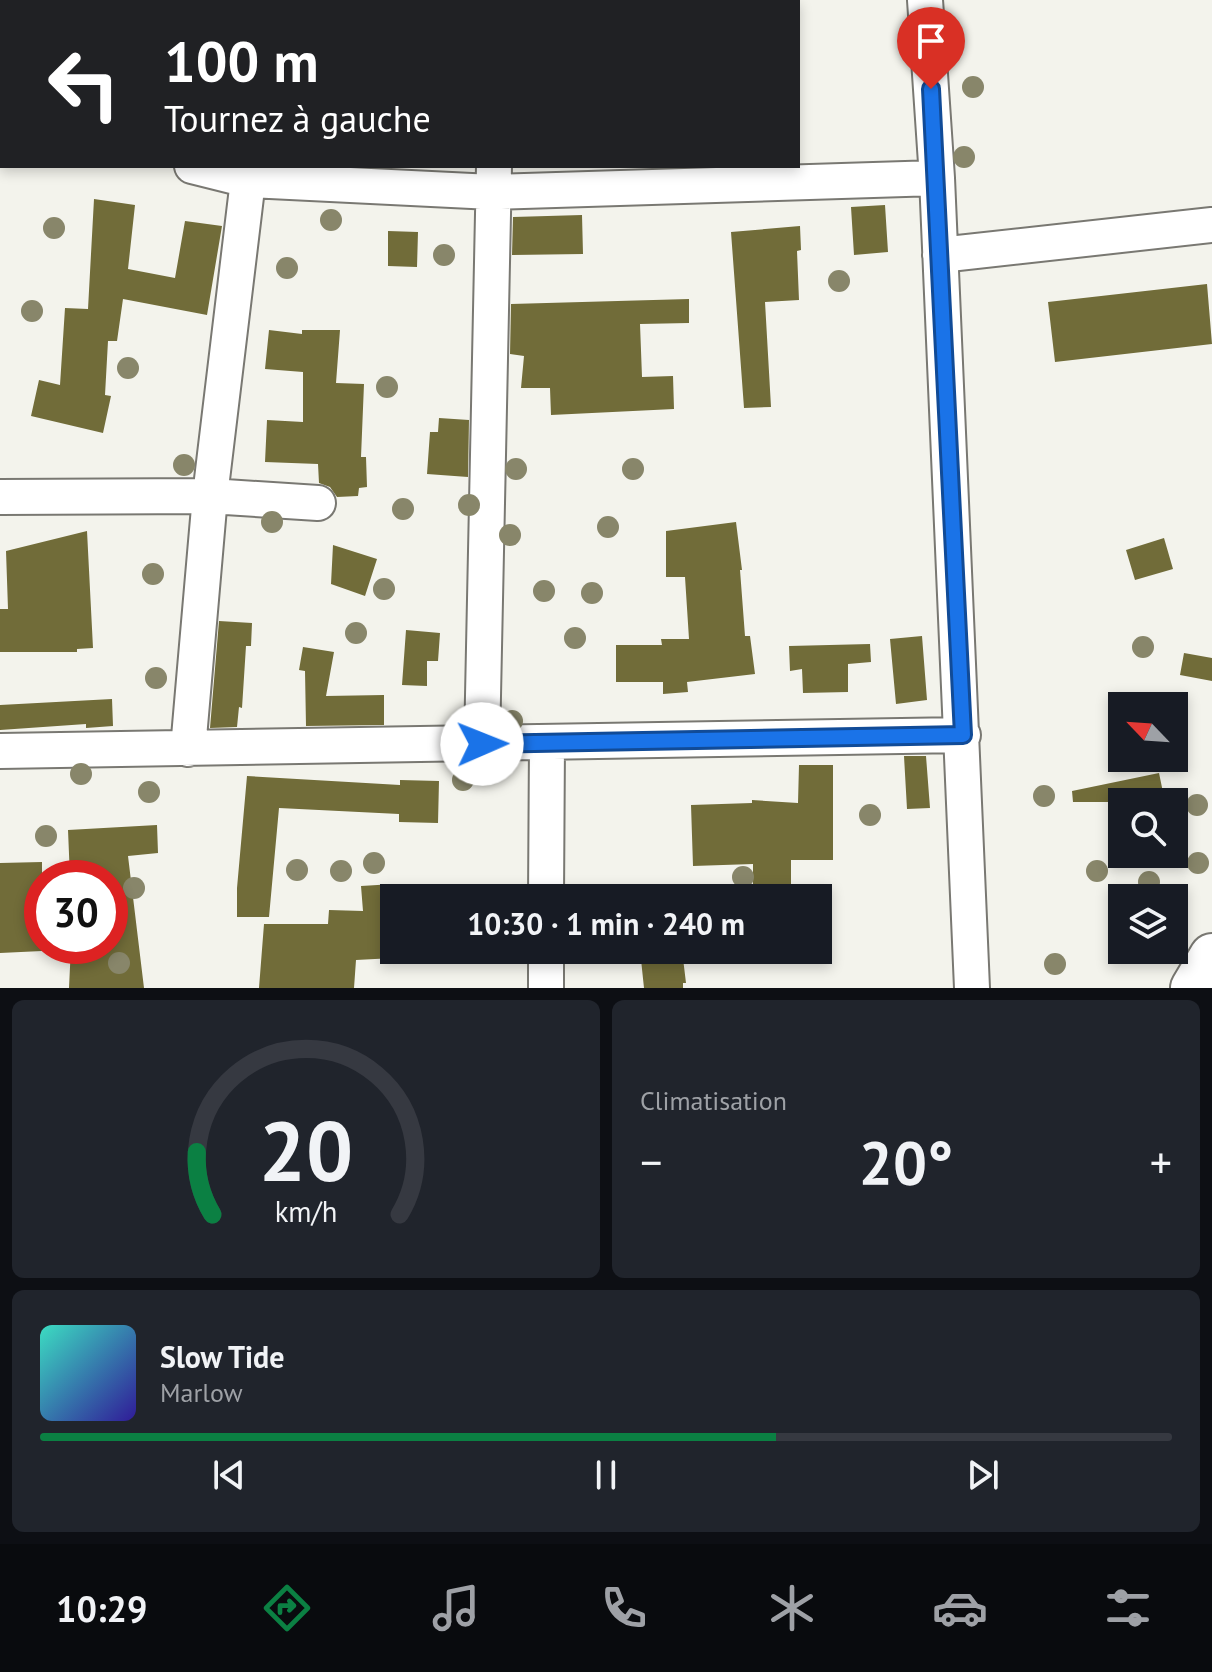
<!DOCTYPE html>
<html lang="fr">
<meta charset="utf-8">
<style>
body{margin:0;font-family:"PT Sans",sans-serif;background:#20242c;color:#f1f3f6;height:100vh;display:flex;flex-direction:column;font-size:30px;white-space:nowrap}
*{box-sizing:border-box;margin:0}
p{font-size:26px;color:#9ea1a6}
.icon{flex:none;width:44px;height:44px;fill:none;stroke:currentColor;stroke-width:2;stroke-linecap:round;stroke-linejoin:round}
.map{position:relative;height:988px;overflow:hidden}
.side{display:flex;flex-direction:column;gap:12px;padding:12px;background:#0d0f14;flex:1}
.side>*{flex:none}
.banner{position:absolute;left:0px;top:0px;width:800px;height:168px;box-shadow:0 4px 12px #0003;background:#202124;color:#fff;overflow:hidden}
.needle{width:52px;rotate:295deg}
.tools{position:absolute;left:1108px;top:692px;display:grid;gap:16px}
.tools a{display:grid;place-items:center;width:80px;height:80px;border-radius:0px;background:#171b24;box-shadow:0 4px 12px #0003;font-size:40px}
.speed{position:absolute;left:24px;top:860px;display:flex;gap:16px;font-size:40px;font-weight:700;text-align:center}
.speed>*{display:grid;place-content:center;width:104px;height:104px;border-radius:50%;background:#171b24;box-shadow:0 4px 12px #0003;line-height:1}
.speed .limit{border:12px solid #d22;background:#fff;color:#111}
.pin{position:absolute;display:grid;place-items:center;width:68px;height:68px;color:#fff;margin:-82px -34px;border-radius:50% 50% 50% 0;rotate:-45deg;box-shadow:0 0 8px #0007}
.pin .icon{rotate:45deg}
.me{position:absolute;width:88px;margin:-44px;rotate:89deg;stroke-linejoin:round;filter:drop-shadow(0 0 6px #0008)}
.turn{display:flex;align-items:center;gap:28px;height:168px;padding:0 32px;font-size:36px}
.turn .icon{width:104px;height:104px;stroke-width:2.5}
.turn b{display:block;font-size:56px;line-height:68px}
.big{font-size:60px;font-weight:800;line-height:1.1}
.side .tile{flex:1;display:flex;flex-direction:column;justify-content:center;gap:12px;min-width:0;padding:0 28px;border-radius:12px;background:#20242c}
.side .dial{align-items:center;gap:0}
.dial svg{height:208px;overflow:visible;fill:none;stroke:#363941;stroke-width:7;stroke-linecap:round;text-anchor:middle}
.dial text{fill:#f1f3f6;stroke:none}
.song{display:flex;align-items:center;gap:24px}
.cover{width:96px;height:96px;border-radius:12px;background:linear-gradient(135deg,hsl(170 70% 55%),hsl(250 70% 35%))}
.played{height:8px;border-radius:4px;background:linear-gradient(90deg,#0b8043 65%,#363941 65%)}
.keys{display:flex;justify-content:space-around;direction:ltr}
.heat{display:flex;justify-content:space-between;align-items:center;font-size:44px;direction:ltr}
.side .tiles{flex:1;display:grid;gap:12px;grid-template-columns:1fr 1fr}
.tile:last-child{grid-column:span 2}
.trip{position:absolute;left:380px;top:884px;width:452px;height:80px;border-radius:0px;background:#171b24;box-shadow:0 4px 12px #0003;font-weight:800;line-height:80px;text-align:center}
.tabs{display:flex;height:128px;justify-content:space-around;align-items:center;background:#090b0e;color:#9ea1a6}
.tabs .icon{width:56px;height:56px}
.tabs .on{color:#0b8043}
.tabs b{font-size:36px;color:#f1f3f6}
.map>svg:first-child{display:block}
.building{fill:#716c39}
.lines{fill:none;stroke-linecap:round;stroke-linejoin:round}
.minor-casing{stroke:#797872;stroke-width:38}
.trunk-casing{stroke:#797872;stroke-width:48}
.minor{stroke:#fff;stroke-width:34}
.trunk{stroke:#fff;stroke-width:44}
.tree{fill:#88866a}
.route-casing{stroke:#114b97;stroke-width:20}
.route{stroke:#1a73e8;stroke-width:14}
</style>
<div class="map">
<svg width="1212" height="988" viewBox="0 0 1212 988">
<rect width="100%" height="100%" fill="#f3f3ec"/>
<path class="building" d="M94 199 135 205 128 269 175 278 185 221 222 226 207 315 123 299 117 341H108L105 395 111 396 103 433 31 416 39 380 60 385 65 308 88 309Z
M885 205 888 252 854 255 851 207Z
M582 215 583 254 512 255 513 217Z
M800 226 801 250 797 251 799 300 765 302 771 407 744 408 731 232Z
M388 231 418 232 417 267 388 266Z
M1207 284 1212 344 1055 362 1048 302Z
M689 299V323L640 324 642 377 673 376 674 409 551 415 550 388H521L524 356 510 354 511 304Z
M269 330 302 334V330H340L336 383 364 384 361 457H366L367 487 359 488 358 496 337 497 330 487 319 483 318 464 265 462 267 420 303 422V372L265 369Z
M439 418 469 420 468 477 427 474 430 432H438Z
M736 522 742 570H740L745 636H750L755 674 687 682 688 692 663 694V682H616V645H662L661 639H689L685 577H666V531Z
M87 531 93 648 77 649V652H0V609H8L6 551Z
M1164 538 1173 569 1135 580 1126 550Z
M333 545 377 559 365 596 331 584Z
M219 621 252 623 251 646H246L242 708 239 707 237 727 210 728Z
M406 630 440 633 438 661H427V686L402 685Z
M922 636 927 700 896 704 890 639Z
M870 644 871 662 848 664V692L803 693 802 669 790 671 789 646Z
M303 647 334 652 326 696 384 695V725L306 726 305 671 299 670Z
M1184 653 1212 658V681L1180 675Z
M112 699 113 726 86 728V724L0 730V705Z
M904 756H926L930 808 907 809Z
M799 765H833V860H791V886L753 887V864L693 866 691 805 752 803V800L798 803Z
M1159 773 1165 802H1073L1072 791Z
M247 776 400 785V780L439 781 438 823 399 822V814L279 808 269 917H237V888Z
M157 825 158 853 128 856 144 988H69L71 946H110V878H70L68 830Z
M42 862V951L0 953V863Z
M394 884V958L356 960 354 988H259L264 924H328L329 910 363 911 361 886Z
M640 950H682L686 983H683V988H644Z"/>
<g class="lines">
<g class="minor-casing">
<path id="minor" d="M925 0 937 178 972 988
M502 2V0
M0 119 2 120
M192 166 248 180 492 192 937 178
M940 255 1212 225
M0 497 210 496 318 503
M482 744 494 166
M188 749 210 496 248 180
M0 751 963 735
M546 898 547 743
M546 988V950"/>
</g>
<g class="trunk-casing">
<path id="trunk" d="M1193 988 1212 956"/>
</g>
<use href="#minor" class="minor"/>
<use href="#trunk" class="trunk"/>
</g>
<g class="tree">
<circle cx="973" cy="87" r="11"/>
<circle cx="964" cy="157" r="11"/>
<circle cx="331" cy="220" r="11"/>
<circle cx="54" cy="228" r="11"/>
<circle cx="444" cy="255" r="11"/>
<circle cx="287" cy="268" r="11"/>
<circle cx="839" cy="281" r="11"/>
<circle cx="32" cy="311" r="11"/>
<circle cx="128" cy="368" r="11"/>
<circle cx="387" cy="387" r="11"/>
<circle cx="184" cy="465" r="11"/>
<circle cx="516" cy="469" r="11"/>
<circle cx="633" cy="469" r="11"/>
<circle cx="469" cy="505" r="11"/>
<circle cx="403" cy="509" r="11"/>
<circle cx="272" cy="522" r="11"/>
<circle cx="608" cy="527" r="11"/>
<circle cx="510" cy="535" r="11"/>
<circle cx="153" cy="574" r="11"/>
<circle cx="384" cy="589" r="11"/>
<circle cx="544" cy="591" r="11"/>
<circle cx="592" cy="593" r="11"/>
<circle cx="356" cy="633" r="11"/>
<circle cx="575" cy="638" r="11"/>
<circle cx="1143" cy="647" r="11"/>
<circle cx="156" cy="678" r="11"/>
<circle cx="512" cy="721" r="11"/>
<circle cx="81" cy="774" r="11"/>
<circle cx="463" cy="780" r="11"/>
<circle cx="149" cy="792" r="11"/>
<circle cx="1044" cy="796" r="11"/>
<circle cx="1197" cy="805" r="11"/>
<circle cx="870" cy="815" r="11"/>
<circle cx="46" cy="836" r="11"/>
<circle cx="374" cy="863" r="11"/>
<circle cx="1198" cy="863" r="11"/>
<circle cx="297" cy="870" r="11"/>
<circle cx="341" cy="871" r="11"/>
<circle cx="1097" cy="871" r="11"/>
<circle cx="743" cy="877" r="11"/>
<circle cx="1149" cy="882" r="11"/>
<circle cx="134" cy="888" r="11"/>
<circle cx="119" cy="963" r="11"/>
<circle cx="1055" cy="964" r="11"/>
</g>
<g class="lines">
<g class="route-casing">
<path id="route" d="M482 744 963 735 931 89"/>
</g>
<use href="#route" class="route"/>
</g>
</svg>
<div class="tools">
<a><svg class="needle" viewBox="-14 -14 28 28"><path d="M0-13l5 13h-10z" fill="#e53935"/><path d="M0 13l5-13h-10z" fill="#9ea1a6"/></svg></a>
<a><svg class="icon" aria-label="search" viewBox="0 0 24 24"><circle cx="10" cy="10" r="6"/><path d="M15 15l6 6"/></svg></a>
<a><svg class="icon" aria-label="layers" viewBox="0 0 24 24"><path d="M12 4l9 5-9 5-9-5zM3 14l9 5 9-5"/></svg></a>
</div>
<div class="speed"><div class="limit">30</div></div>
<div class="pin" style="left:931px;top:89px;background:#d93025"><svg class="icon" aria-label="arrive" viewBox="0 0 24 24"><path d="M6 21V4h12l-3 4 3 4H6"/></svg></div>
<svg class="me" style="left:482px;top:744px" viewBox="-20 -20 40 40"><circle r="19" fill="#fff"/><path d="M0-13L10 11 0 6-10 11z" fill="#1a73e8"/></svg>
<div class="trip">10:30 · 1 min · 240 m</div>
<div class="banner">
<div class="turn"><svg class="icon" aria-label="left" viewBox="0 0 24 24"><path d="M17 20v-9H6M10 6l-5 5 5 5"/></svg><div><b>100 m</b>Tournez à gauche</div></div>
</div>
</div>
<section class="side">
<div class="tiles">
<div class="tile dial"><svg viewBox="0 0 100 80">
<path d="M14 69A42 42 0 1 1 86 69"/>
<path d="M14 69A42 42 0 0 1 8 45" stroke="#0b8043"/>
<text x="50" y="56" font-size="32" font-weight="700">20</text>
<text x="50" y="72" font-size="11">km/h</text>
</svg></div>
<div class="tile"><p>Climatisation</p>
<div class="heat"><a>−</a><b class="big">20°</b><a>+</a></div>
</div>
<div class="tile">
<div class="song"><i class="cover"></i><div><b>Slow Tide</b><p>Marlow</p></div></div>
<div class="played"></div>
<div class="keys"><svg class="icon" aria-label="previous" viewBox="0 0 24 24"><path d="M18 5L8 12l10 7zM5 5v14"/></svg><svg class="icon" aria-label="pause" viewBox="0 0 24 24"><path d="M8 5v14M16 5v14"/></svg><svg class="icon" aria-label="next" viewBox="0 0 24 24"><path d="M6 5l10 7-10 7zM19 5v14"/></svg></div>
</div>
</div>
</section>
<nav class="tabs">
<b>10:29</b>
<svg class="icon on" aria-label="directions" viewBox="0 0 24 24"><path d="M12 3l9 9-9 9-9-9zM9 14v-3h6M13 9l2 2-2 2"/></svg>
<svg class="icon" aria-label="music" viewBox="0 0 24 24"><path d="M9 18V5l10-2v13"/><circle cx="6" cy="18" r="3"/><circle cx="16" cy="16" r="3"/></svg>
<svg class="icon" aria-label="phone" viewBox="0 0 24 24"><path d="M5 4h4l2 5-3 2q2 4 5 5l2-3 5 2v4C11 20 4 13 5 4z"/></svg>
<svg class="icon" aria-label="climate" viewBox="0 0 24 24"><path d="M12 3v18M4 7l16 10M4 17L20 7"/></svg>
<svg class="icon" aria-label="car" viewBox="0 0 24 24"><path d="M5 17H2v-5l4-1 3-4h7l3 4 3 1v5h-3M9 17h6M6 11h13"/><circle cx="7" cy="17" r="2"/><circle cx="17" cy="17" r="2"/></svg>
<svg class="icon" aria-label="filters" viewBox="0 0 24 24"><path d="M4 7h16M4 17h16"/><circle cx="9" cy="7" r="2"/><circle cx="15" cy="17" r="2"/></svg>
</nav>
